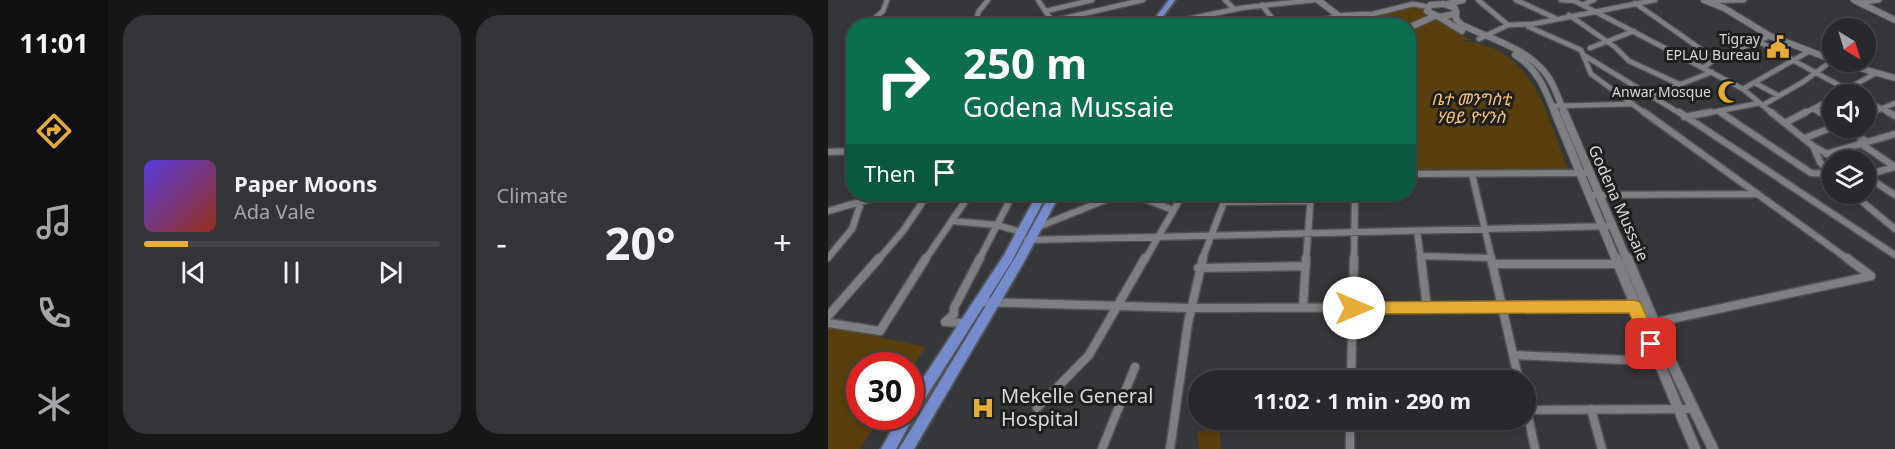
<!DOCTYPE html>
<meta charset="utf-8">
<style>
body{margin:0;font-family:Georgia,"Noto Sans Ethiopic",serif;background:#343538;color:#f1f3f6;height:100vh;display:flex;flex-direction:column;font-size:22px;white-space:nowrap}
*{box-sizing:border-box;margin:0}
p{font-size:20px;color:#a5a6a9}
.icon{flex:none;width:33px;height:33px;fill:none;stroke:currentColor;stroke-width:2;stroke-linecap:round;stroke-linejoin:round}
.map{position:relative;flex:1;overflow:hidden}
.sheet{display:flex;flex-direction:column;gap:15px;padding:15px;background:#161718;width:720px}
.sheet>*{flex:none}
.top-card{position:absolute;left:18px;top:18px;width:570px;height:183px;border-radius:24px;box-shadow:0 3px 9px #0003,0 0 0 2px #444548;background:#0b6e4f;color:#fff;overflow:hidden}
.needle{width:39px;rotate:142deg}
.buttons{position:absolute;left:994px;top:18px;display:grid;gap:12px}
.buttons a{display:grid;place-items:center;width:54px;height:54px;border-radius:50%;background:#28292c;box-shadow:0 3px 9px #0003,0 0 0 2px #444548;font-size:30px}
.speed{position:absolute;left:18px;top:352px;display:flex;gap:12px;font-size:30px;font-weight:700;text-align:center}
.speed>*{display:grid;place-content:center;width:78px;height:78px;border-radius:50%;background:#28292c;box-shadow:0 3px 9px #0003,0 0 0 2px #444548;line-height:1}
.speed .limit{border:9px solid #d22;background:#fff;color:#111}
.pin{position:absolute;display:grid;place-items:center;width:51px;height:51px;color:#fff;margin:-26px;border-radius:12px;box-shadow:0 3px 9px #0006}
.me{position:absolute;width:66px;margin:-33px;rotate:90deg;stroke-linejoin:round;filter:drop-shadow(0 0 4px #0008)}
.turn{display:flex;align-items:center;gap:21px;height:126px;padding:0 18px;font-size:27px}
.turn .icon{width:78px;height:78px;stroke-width:2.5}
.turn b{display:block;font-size:42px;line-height:51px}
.then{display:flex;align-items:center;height:57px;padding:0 18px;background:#0003;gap:12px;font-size:22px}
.big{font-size:45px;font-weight:700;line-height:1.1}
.sheet .tile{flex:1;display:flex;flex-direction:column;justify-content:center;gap:9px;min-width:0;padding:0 21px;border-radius:24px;background:#343538}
.song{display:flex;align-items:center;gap:18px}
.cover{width:72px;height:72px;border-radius:9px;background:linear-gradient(135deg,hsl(250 70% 55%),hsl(10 70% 35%))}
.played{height:6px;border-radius:3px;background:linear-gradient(90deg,#e6ad36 15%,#444548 15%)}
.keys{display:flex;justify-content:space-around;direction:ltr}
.heat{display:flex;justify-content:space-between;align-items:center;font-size:33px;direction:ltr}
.sheet .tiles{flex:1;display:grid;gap:15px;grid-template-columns:repeat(2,1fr)}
.trip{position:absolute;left:360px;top:370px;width:348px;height:60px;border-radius:30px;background:#28292c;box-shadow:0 3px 9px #0003,0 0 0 2px #444548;font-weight:700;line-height:60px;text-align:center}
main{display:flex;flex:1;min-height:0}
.tabs{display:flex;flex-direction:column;width:108px;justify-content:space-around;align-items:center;background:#101012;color:#a5a6a9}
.tabs .icon{width:42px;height:42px}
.tabs .current{color:#e6ad36}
.tabs b{font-size:27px;color:#f1f3f6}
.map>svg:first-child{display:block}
.green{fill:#58400c}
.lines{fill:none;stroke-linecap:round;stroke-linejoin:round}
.minor-far2-casing{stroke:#525355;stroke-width:7}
.minor-far1-casing{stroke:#525355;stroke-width:9}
.minor-casing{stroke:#525355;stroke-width:11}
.tertiary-far2-casing{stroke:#525355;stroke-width:8}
.tertiary-far1-casing{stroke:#525355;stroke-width:10}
.tertiary-casing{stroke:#525355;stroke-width:13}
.primary-casing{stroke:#525355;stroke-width:4}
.minor-far2{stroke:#7e7f83;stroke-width:4.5}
.minor-far1{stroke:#7e7f83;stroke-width:6}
.minor{stroke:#7e7f83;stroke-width:8}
.tertiary-far2{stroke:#7e7f83;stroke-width:6}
.tertiary-far1{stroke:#7e7f83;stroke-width:8}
.tertiary{stroke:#7e7f83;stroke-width:10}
.primary{fill:#768bcd;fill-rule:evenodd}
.route{fill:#e6ad36;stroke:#967023;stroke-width:1.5}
.labels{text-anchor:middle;stroke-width:6;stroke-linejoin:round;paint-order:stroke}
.far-poi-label{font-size:14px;fill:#d7d7d9;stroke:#1e1f20;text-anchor:end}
.park-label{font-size:16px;font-style:italic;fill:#fac86b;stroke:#1e1f20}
.street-label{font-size:16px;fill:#d7d7d9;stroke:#1e1f20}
.near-poi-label{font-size:20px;fill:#d7d7d9;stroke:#1e1f20;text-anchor:start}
</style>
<main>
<nav class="tabs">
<b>11:01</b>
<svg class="icon current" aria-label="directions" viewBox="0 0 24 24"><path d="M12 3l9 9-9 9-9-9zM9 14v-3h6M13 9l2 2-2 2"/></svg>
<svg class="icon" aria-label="music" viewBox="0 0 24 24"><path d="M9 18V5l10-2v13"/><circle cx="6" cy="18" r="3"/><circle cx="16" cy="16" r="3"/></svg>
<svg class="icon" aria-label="phone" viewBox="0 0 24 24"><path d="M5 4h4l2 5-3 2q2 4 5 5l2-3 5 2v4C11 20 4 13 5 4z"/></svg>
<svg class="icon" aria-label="climate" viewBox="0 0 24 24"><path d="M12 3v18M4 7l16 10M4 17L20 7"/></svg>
</nav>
<section class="sheet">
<div class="tiles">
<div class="tile">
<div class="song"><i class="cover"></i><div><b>Paper Moons</b><p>Ada Vale</p></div></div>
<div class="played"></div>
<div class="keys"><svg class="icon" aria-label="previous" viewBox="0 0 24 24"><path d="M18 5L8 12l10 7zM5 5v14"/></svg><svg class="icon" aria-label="pause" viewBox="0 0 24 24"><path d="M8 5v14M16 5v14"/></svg><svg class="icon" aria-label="next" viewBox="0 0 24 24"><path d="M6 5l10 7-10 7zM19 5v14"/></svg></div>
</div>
<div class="tile"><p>Climate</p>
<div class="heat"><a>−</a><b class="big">20°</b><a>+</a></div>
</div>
</div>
</section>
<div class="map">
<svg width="1067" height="449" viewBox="0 0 1067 449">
<rect width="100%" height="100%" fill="#36373a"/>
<path class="green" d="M588 5C605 18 624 30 644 40L630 41C705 43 717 112 740 169H581L580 26 532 25 525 21Z
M0 326 98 347 83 370 82 366H32V417H53L32 449H0Z
M391 427 393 449H371L370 432Z"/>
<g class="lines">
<g class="minor-far2-casing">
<path id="minor-far2" d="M210 0 224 21 315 0
M397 0 406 9
M650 0 680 25
M688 0 727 18
M733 0 748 1
M745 0 915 89 945 114
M880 1 916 0
M807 3 887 59 875 68
M1033 3 1051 0
M434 5 450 26
M754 5 766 0
M218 11 264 0
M741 15 787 47 801 61 853 85
M38 26 55 11 59 0
M146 26 151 11 160 0
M327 26 413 8 486 0
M466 26 516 15 545 14 585 4 601 7
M701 27 753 50 763 74 818 114
M651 39 680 25 705 24 827 0
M928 40 1027 94
M762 48 806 31
M757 56 853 114
M887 59 942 36
M927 83 951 96
M915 89 980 52
M1010 94 1048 73
M825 95 884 72
M1038 100 1063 114
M935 105 975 82 1005 60
M724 106 805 104
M985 109 994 114
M890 111 894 114
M875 114 932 103
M975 114 1005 98
M1041 114 1067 103"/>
</g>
<g class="minor-far1-casing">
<path id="minor-far1" d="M816 112 1021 260
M851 112 1067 255
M892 112 983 173 1003 174
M943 112 985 146 1010 160
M991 112 1005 119
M1060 112 1067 116
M1038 115 1045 112
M856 117 883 112
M957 123 978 112
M1020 128 1039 142
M977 138 1005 127
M1032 143 1067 167
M985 146 992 162 1004 176
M0 152 26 151
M998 154 1067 134
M580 174 761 173
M644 174 664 260
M1038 175 1067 167
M1038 176 1067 195
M304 194 345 210
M1025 194 1067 229
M761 195 929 194
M396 202 482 201
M0 211 60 194
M124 221 169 225 193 232
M210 227 292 194
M589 231 593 260
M199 240 785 226
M593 256 663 258
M0 258 24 229 36 194
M50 260 75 231 100 194
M97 260 142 194
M151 260 185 194
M317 260 355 194
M374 260 396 202 393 194
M478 260 483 194
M526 260 527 194"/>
</g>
<g class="minor-casing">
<path id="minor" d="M593 258 599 308
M663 258 691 381
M1019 258 1043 276
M664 264H793
M370 268 478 266
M151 302 361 308 810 307
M475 308 478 258
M0 316 51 258
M0 323 52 331 98 258
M137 323 117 322 126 314V308L152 258
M815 325 1043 276
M685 355 843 362
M523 381 526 258
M698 406 707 449
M209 408 261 355 317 258
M763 409 774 449
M698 410 866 409
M522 420V449
M274 449 307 367
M342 449 360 323 375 258"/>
</g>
<g class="tertiary-far2-casing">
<path id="tertiary-far2" d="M490 0 524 26
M876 0 896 8 942 36 1005 60
M1026 0 1067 20
M616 4 627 8V14L611 17 599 11 602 5Z
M620 4 635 0
M628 11V19L634 25C663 39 699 48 719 75 727 86 731 101 737 114
M611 17 634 31
M580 28 607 16
M687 55C710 69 717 89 727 114
M1010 62 1067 78"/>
</g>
<g class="tertiary-far1-casing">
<path id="tertiary-far1" d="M727 112 788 260
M736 112 799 260"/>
</g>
<g class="tertiary-casing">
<path id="tertiary" d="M788 258 867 449
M799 258 843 362 885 449"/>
</g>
<g class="primary-casing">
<path id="primary" d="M341 0H347L328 26H321Z
M209 194H219L184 261 86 416 68 449H53L71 417H82V398L176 255Z
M222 194H232L196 262 86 449H71L188 256Z"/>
</g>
<use href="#minor-far2" class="minor-far2"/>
<use href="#minor-far1" class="minor-far1"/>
<use href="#minor" class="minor"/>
<use href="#tertiary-far2" class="tertiary-far2"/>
<use href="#tertiary-far1" class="tertiary-far1"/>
<use href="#tertiary" class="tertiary"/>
<use href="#primary" class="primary"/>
</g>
<path class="route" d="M806 300 812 302 831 344 828 348H817L801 313 526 314 518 308 526 302Z"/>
<defs>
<g id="civic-bare" transform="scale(1.8)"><path d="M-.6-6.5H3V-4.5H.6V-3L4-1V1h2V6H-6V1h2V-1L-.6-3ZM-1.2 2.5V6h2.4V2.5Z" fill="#e6ad36" stroke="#1e1f20" stroke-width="2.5" paint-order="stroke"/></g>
<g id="mosque-bare" transform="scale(1.8)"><path d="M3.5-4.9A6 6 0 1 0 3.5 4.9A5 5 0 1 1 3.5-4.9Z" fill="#e6ad36" stroke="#1e1f20" stroke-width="2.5" paint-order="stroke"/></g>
<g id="hospital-bare" transform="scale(1.8)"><path d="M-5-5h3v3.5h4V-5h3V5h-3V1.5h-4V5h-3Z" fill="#e6ad36" stroke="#1e1f20" stroke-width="2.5" paint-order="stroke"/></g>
</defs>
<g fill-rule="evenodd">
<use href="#civic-bare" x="950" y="47"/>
<use href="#mosque-bare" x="901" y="92"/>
<use href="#hospital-bare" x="155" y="408"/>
</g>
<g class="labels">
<g class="far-poi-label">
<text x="932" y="44">Tigray<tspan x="932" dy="16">EPLAU Bureau</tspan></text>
<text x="883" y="97">Anwar Mosque</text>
</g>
<g class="park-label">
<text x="643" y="105">ቤተ መንግስቲ<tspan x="643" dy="18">ሃፀይ ዮሃንስ</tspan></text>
</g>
<g class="street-label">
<text transform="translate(791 203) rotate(66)" y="6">Godena Mussaie</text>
</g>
<g class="near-poi-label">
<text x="173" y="403">Mekelle General<tspan x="173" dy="23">Hospital</tspan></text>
</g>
</g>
</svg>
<div class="buttons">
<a><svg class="needle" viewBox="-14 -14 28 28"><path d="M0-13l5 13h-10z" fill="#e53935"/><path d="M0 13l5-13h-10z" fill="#a5a6a9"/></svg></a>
<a><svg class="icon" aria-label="sound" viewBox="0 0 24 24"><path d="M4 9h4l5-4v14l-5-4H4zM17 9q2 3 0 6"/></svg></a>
<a><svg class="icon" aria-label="layers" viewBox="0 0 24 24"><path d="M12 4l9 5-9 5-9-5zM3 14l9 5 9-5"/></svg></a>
</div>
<div class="speed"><div class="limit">30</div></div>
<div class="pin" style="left:823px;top:344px;background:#d93025"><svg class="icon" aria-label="arrive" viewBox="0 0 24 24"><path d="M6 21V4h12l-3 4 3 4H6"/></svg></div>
<svg class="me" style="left:526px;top:308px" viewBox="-20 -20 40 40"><circle r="19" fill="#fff"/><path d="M0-13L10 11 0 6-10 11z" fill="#e6ad36"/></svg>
<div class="trip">11:02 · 1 min · 290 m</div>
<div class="top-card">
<div class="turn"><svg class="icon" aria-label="right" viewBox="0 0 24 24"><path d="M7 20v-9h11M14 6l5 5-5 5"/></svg><div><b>250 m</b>Godena Mussaie</div></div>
<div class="then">Then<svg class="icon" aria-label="arrive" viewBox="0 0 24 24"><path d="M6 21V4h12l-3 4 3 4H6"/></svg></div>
</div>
</div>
</main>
